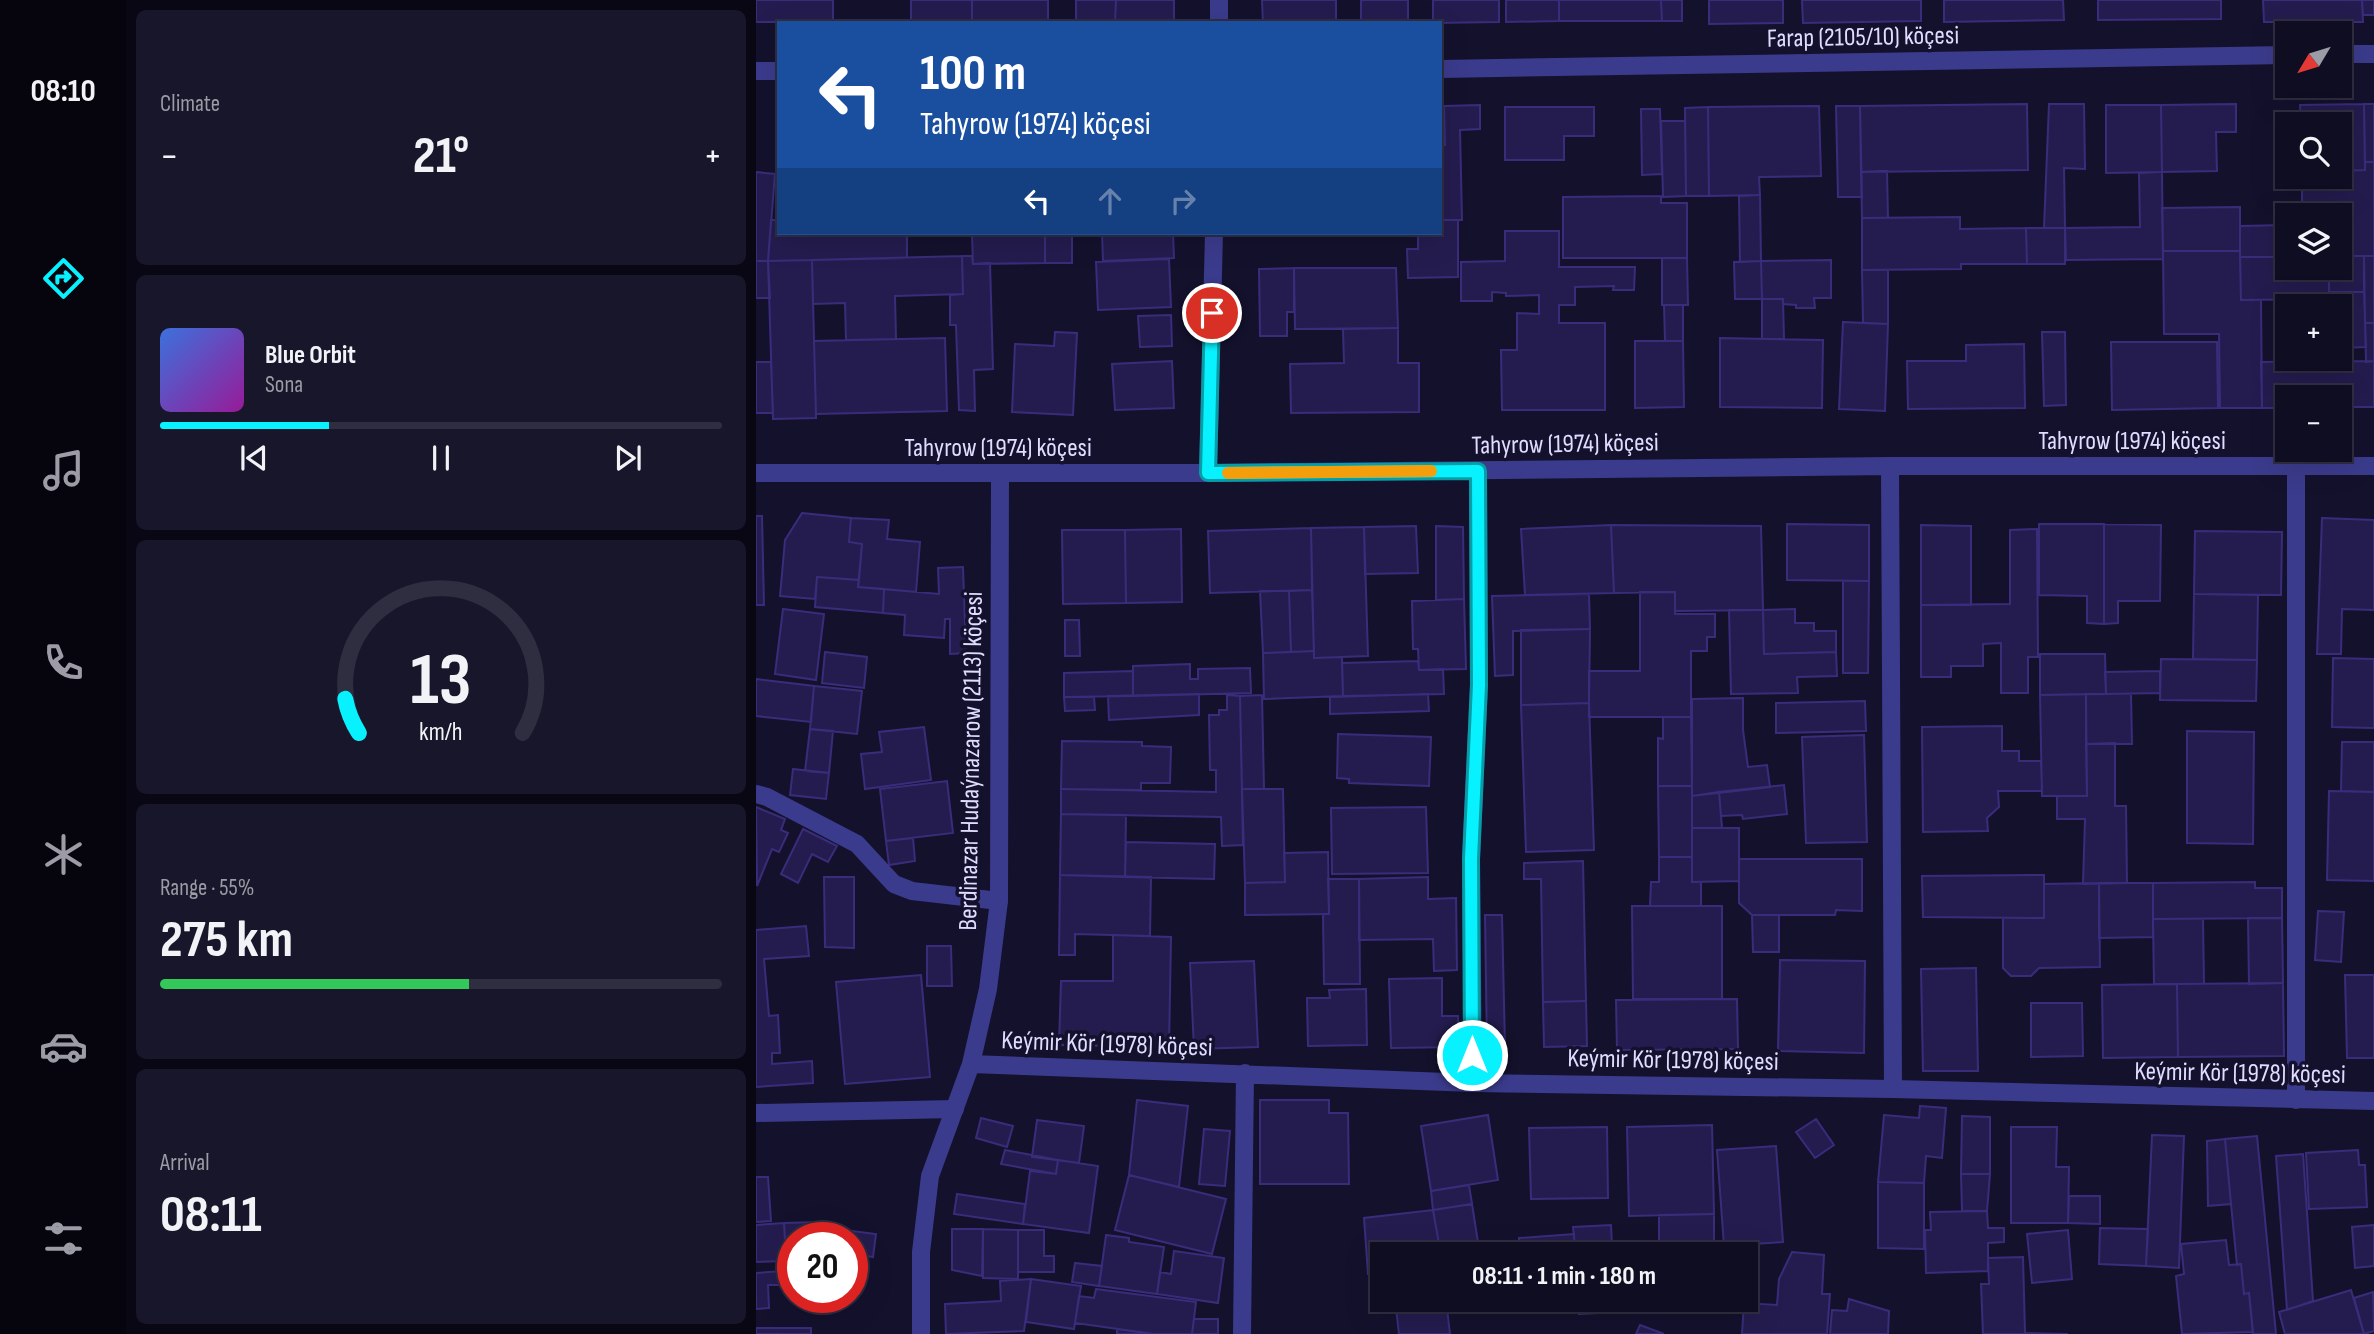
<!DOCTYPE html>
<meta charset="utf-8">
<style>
body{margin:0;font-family:"Sofia Sans Condensed",sans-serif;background:#18162a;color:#f1f3f6;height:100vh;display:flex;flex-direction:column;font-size:26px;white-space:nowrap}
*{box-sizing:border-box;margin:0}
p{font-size:23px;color:#9b9ca5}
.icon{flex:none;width:38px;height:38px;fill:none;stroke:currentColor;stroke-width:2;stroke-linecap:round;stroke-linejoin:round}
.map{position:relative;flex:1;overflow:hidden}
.panel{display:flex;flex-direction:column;gap:10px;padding:10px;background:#080713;width:630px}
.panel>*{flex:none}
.guide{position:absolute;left:21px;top:21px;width:665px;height:214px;border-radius:0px;box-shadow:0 7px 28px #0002,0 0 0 2px #2f2d40;background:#1a4fa0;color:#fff;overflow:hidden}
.needle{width:46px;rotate:232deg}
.fabs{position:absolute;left:1519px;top:21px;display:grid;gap:14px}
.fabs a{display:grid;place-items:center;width:77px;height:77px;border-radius:0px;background:#0f0d22;box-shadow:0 7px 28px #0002,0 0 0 2px #2f2d40;font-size:35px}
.speed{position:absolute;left:21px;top:1222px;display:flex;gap:14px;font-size:35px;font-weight:700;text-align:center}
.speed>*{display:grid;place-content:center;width:91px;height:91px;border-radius:50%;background:#0f0d22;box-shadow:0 7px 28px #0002,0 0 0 2px #2f2d40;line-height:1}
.speed .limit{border:10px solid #d22;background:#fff;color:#111}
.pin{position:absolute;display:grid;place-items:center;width:60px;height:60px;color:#fff;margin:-30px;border:4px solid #fff;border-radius:50%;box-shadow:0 2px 7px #0007}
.me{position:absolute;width:77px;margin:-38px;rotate:0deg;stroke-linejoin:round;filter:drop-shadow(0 0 5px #0008)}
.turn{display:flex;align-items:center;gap:24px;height:147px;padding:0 28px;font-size:32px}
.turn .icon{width:91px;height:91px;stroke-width:2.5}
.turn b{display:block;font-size:49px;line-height:60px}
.lanes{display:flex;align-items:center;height:66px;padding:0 28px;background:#0003;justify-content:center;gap:35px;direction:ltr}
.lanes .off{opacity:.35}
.big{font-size:52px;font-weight:700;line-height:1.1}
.panel .tile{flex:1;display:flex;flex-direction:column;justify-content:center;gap:10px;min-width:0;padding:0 24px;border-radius:10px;background:#18162a}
.panel .dial{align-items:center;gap:0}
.dial svg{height:182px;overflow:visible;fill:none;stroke:#2f2d40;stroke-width:7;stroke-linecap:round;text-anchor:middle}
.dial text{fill:#f1f3f6;stroke:none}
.song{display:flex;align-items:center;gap:21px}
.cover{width:84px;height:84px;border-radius:10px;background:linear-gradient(135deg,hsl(220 70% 55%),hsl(300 70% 35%))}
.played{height:7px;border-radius:4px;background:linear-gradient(90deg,#08f1ff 30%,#2f2d40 30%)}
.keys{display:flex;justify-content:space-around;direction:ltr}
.heat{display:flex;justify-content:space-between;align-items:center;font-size:38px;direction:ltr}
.charge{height:10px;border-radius:5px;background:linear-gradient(90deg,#34c759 55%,#2f2d40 0)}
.trip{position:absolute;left:614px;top:1242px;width:388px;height:70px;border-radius:0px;background:#0f0d22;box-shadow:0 7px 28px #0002,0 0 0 2px #2f2d40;font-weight:700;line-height:70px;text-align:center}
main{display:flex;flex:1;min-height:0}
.dock{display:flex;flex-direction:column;width:126px;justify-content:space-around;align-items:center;background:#06050e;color:#9b9ca5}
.dock .icon{width:49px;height:49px}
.dock .current{color:#08f1ff}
.dock b{font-size:32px;color:#f1f3f6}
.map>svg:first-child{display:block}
.building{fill:#241c4e;stroke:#392d7b;stroke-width:2}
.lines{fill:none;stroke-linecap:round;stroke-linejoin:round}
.service{stroke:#3b3b8d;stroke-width:18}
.minor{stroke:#3b3b8d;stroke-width:18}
.route-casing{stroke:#059da6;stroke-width:18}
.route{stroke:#08f1ff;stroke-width:12}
.slow{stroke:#f59e0b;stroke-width:12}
.labels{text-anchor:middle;stroke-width:7;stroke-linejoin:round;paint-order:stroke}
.street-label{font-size:26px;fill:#dfdcff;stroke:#14112d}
</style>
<main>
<nav class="dock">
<b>08:10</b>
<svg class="icon current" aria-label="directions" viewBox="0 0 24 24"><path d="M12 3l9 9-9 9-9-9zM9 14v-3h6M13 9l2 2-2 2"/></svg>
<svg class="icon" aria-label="music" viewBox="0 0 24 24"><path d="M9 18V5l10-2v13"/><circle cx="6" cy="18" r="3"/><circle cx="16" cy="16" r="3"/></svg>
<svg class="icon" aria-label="phone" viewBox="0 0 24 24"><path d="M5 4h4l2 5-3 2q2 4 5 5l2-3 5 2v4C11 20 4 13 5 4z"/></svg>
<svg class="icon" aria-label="climate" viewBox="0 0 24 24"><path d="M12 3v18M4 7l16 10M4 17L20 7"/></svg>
<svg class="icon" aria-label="car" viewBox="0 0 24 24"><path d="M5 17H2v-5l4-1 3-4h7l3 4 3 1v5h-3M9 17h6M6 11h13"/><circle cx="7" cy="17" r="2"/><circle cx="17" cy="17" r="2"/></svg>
<svg class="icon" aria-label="filters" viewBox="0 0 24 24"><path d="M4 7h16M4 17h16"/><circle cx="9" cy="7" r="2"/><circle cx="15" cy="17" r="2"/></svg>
</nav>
<section class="panel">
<div class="tile"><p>Climate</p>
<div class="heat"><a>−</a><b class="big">21°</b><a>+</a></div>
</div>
<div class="tile">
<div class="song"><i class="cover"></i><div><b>Blue Orbit</b><p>Sona</p></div></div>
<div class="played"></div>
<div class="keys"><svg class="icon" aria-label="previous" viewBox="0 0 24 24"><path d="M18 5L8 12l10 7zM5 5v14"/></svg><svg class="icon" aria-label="pause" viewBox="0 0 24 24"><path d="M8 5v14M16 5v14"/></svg><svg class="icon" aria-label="next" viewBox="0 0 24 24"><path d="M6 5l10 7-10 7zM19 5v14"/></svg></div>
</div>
<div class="tile dial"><svg viewBox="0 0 100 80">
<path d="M14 69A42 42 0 1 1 86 69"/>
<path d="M14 69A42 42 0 0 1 8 54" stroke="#08f1ff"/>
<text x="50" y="56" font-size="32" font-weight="700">13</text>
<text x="50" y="72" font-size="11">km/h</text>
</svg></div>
<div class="tile"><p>Range · 55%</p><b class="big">275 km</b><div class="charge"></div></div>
<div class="tile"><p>Arrival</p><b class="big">08:11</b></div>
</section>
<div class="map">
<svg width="1618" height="1334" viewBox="0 0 1618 1334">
<rect width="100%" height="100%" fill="#14112d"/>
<path class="building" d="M0 0H77V22H0Z
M155 0H216V23H155Z
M216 0H292V23H216Z
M320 0H360L359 23 320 22Z
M360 0H418V23H359Z
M506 0H580V23H507Z
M605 0H652V23H605Z
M677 0H743V22L677 23Z
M750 0H803V21L750 22Z
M803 0H905L906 21H803Z
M905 0H926V21H906Z
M953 0H1027V23L953 24Z
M1046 0H1165V21L1047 23Z
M1188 0H1307L1308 20 1188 22Z
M1342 0H1465V19L1342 20Z
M1507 0H1606L1607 22H1508Z
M1606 0H1618V15H1607Z
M1271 104 1272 170 1105 172 1104 106Z
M1293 104H1328L1329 169 1308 168 1309 228H1288Z
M1480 104V132H1460L1461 171 1406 172 1405 105Z
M1608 104 1609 170 1584 171V124H1545L1544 105Z
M1608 104H1618V162H1609Z
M724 105V129L704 130 706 220H684V145H689L688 106Z
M1350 105H1405L1406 172 1350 173Z
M1063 106 1065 176 1003 177 1004 195 953 196 952 107Z
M1080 106H1104L1106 197H1082Z
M749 107H838V136H808V160H749Z
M952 107 953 196H930L929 108Z
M885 109H904L906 174 886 175Z
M905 121H929L930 196 907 197Z
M1609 162H1618V256H1584V215H1546V177H1584V171L1609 170Z
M1131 171 1132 218H1106L1105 172Z
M0 172 19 174 12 261H0Z
M1406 172 1407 259 1310 260 1309 228 1384 227 1383 173Z
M1004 195 1005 261 984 262 983 196Z
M905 196V203H931V258H807V197Z
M1484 207V251H1407L1406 208Z
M1204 217V229L1270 228 1271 264H1205V269L1106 270V218Z
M15 220H23V233H151V258L12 261Z
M684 220H702V277L652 278 651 249H662V233H684Z
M1531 225V257H1484V226Z
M1270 228H1309V264H1271Z
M749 231H803V267H879L878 290H857L858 286 819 287V305H803V323H849V410H746L745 350H761V313L783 314V295L750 296V293L736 292V301H705V262L749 261Z
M216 233H289V263L217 264Z
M289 233H316V263H289Z
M346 233H417L418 258 347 261Z
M1407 251H1484L1485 300H1505L1506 408H1464L1463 334H1408Z
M206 256H216L217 264 234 263 237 369 218 370 219 411 203 410 200 325H194V295L207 294Z
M206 256 207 294 139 296 140 339 90 340 89 303 57 304 56 260Z
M1584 256H1608V292H1573V268H1584Z
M1608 256H1618V323H1609Z
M1484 257H1531V268H1573V299L1485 300Z
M906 258H931L932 305H906Z
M413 259 415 307 342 310 340 262Z
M56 260 60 418 17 419 12 261Z
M1075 260V298H1058L1059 308H1040V305L1027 304V299H1006L1005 261Z
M0 261H12L14 298H0Z
M1005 261 1006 299H979L978 262Z
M538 268V312H531V336H504L503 269Z
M538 268H640L642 328 539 329Z
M1106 270H1132V324L1107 323Z
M1573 292H1608L1610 347 1584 348V306H1573Z
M1006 299H1027L1028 339H1006Z
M908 305H927V341H909Z
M415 315 416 346 384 347 382 316Z
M1087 322 1132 324 1129 411 1083 409Z
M1609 323H1618V361L1610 362Z
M642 328V363H663V412L535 413 534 364 588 363 587 329Z
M299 332 321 333 317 415 256 412 259 344 298 346Z
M1286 332H1309L1310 405 1288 406Z
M189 338 191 411 60 414 58 341Z
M964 338 1067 340 1066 408 964 407Z
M879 341H927L928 407 879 408Z
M1355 342H1461L1462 408 1356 410Z
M1268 344 1269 408 1152 409 1151 361H1210V345Z
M416 361 418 408 359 410 356 364Z
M1618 361V407H1584V397H1531V408H1506L1505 362Z
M0 362H15L17 413H0Z
M46 513 95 518 93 542 106 544 103 580 61 577 59 599 24 596 29 540Z
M0 516H6L8 605H0Z
M95 518 133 520 131 539 164 542 160 592 102 587 106 544 93 542Z
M1566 518 1618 520V610L1586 609 1585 654H1561Z
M1031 524 1113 525V581L1031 580Z
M1283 524H1348V624L1331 623V596L1283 595Z
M1348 524 1405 525 1404 601H1362V623L1348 624Z
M855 525 858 593 769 595 765 529Z
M855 525 1005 526 1007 610 919 611V592L858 593Z
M1165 525 1215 526V605H1165Z
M660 526 662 573 609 574 608 527Z
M680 526 707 527 708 599 680 600Z
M608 527 612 656 558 658 555 528Z
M555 528 556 590 454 593 452 531Z
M425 529 426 602 370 603 369 530Z
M1281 529 1282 657H1272V693H1245V643L1227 644V666H1195V677H1165V605L1254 604V530Z
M306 530H369L370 603 307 604Z
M1439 531 1526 532 1525 595 1438 594Z
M207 567 210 653 194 654V619H189L188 638 148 635 149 615 127 613 128 589 183 594 182 568Z
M61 577 103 580 102 587 128 589 127 613 59 607Z
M1087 581H1113L1112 673H1087Z
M556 590 558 651 535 652 533 591Z
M504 591H533L535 652 507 653Z
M884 592H919V614H959V637H951V651H935V717H833V671H884Z
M833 594 834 629 757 631V675L739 676 736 596Z
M1438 594 1502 595 1501 660 1437 659Z
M708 599 710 669 663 670 662 649H657L656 601Z
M27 609 68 614 60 680 19 674Z
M1039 609V623H1058V631H1080V652L1008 654 1007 610Z
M973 610H1007L1008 654 1080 652 1081 676 1041 677 1042 693 975 694Z
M309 620H323L324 656H309Z
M834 629 833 703 765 705V630Z
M558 651V658L586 657 587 696 508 699 507 653Z
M69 652 111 657 108 688 66 683Z
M1284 654H1349L1350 694 1284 695Z
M1577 658 1618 659V728L1576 727Z
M1405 659 1501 660 1500 701 1404 700Z
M662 661 663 670 687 669 688 694 587 696 586 663Z
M434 664V679H442V669L494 668 495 693 377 696V666Z
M377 671V696L308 697V673Z
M1404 671V693L1350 694 1349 672Z
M0 679 58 686 55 722 0 716Z
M58 686 106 691 101 734 54 729Z
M443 694V715L353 720 352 696Z
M672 694 673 711 574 714V697Z
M1330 694H1375L1376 744H1330Z
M1330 694 1331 796H1286L1284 695Z
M471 695 484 696 487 845 466 846 465 817 305 814V789L460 792V770H454L453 715H463V710H471Z
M506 695 508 789H486L484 696Z
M308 697H338L339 710 309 711Z
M987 698V730L992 767 1011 765 1014 787 936 796V699Z
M1109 701 1110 731 1020 733V703Z
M833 703 838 850 770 852 765 705Z
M907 717H935L936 786H902V738L907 739Z
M1246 726V751H1263V761H1285L1286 791H1242L1243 807 1231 818 1232 831 1167 832 1166 727Z
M168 727 175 780 109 789 105 754 126 752 123 732Z
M54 729 77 731 73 773 49 771Z
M1431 731 1498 732 1497 844 1431 843Z
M582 734 675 737 673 786 593 783V779L581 778Z
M1108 735 1111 842 1050 843 1046 737Z
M306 741 386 742V746L415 747 414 783H385V790L305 789Z
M1586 742H1618V792L1585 791Z
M1359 743V806H1370L1371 883 1327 884 1329 819H1301V796H1331L1330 744Z
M37 769 73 773 70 799 34 795Z
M191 781 197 833 130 841 124 789Z
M1028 785 1031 814 987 819 986 815 965 816 963 792Z
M902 786H936V857H903Z
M486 789H527L529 882 489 883Z
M1573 791 1618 792V881L1571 880Z
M963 792 966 828H936V796Z
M0 807 29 819 25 830 32 833 23 852 16 849 1 886Z
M670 807 672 873 576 874 575 808Z
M305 814 370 815 369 877 304 875Z
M936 828H983V881L936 882Z
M47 829 81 846 72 862 56 854 42 883 25 874Z
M157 838 159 861 133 865 130 841Z
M370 842 459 844 458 879 369 877Z
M572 852 573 914 489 915V883L529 882 528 853Z
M903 857H936V882H945V906H894L895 882H903Z
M983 859H1106V911L1080 910 1079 915H996L983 903Z
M827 861 830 1001 787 1002 785 879H768V863Z
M304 875 395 877 394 936 319 934V955H303Z
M1288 875V918L1167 917 1166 876Z
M68 877H98V948L69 947Z
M672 877V899L700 898 701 970 678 971 677 939 603 940V879Z
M572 879H603L604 984H568L567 914H573Z
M1499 882V888H1526V918L1397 919V883Z
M1343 883 1344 967 1283 968 1275 976H1255L1247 968V918H1288V884Z
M1343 883H1397V937L1343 938Z
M876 906H966V999H877Z
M1562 911 1588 912 1585 962 1559 960Z
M729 915H746L749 1046 731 1047Z
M996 915H1023V952H997Z
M1492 918H1526L1527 983 1493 984Z
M1397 919H1447L1448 984H1398Z
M50 926 53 956 8 959 13 1016 22 1015 24 1053H16V1064L56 1061 57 1083 0 1087V930Z
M357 935 415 937 413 1047 303 1045 305 981H357Z
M171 946H195L196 986H171Z
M1024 960 1109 961 1108 1053 1022 1051Z
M498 961 502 1047 438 1049 434 963Z
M1220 968 1222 1071H1167L1165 969Z
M165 975 174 1077 89 1084 80 982Z
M1589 975H1618V1058H1591Z
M686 978V1016H702L703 1047 635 1048 633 979Z
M1527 983 1528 1056 1422 1057 1421 984Z
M1421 984 1422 1057 1347 1058 1346 985Z
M610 989 611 1045 552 1046 551 998H574L573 990Z
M981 999 982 1049 861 1050 860 1000Z
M830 1001 831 1046 788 1047 787 1002Z
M1275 1003H1326L1327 1056 1275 1057Z
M381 1100 432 1106 423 1187 373 1175Z
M504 1100H573V1113H592L593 1184H504Z
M1164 1106 1190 1108 1186 1158 1170 1156 1168 1183 1122 1182 1128 1115 1163 1118Z
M732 1115 742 1180 675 1191 665 1126Z
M1206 1116 1234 1117V1174H1205Z
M225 1118 257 1126 251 1147 220 1138Z
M1060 1119 1078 1145 1059 1158 1040 1132Z
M281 1120 328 1126 323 1163 276 1157Z
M956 1125 958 1214 873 1216 871 1127Z
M851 1127 852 1198 775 1199 773 1128Z
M1255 1127H1301L1300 1167H1313L1312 1223H1255Z
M448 1129 474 1131 469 1186 443 1184Z
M1396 1135 1428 1136 1423 1268 1390 1266Z
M1501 1136 1520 1334H1497L1493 1293 1488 1294 1485 1264 1481 1265 1475 1204 1469 1139Z
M1469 1139 1475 1204 1452 1206 1451 1141Z
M1020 1146 1027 1242 968 1246 961 1150Z
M249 1150 302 1160 300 1174 245 1164Z
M1602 1150 1603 1165H1609L1611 1207 1553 1209 1550 1153Z
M1547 1154 1557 1301 1531 1310 1520 1156Z
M302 1160 342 1166 333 1233 267 1224 274 1171 300 1174Z
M1205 1174H1234L1231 1211H1206Z
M373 1175 470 1199 456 1254 359 1230Z
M0 1177H12L15 1221 0 1222Z
M1122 1182 1168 1183V1249L1122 1248Z
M713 1185 716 1204 677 1210 675 1191Z
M201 1194 269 1204 267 1224 198 1214Z
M1313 1196H1344V1224L1312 1223Z
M716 1204 724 1255H685L677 1210Z
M677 1210 685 1255H626V1276L612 1274 608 1218Z
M1231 1211 1232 1228H1248V1242L1232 1243V1271L1170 1273 1169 1230H1175L1174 1212Z
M958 1214V1255H903V1215Z
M65 1222V1227L120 1234 117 1257 96 1254V1237H37V1251H30L28 1223Z
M28 1223 30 1261 0 1262V1225Z
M855 1225 856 1246 819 1248 817 1227Z
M1618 1225V1266L1599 1268 1596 1227Z
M1344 1228 1392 1229 1390 1266 1343 1264Z
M196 1229H227L226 1276 196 1270Z
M227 1229 262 1230V1279L227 1278Z
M262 1230H288V1256H298V1272H262Z
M1312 1230 1316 1279 1276 1283 1271 1234Z
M818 1234 819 1255H764L763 1238Z
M350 1235 373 1238V1242L408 1247 401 1294 343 1286Z
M1470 1240 1473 1265 1485 1264 1488 1294 1493 1293 1497 1332 1426 1334 1420 1276 1428 1274 1425 1244Z
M418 1251 468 1258 462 1303 401 1294 404 1272 415 1274Z
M1036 1252 1068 1255 1066 1294H1074L1071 1334H986L988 1303 1021 1305 1023 1279Z
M1267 1257 1269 1333 1312 1334H1227L1225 1284H1233L1232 1258Z
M319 1263 346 1266 343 1286 316 1282Z
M27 1271 28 1285H12L13 1308 0 1309V1273Z
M275 1279 268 1331 190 1334 189 1304 245 1301 244 1281Z
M275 1279 325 1286 318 1329 270 1322Z
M340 1289 440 1302 436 1334H398L319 1323 323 1296 338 1298Z
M1595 1290 1608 1334H1529L1523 1312Z
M1617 1292 1618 1331 1608 1334 1598 1298Z
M1093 1299 1133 1311 1132 1334H1074L1076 1310 1091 1311Z
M639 1300H690L694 1334H643Z
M767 1300H822V1310L768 1313Z
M822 1300H842L843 1313 823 1314Z
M438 1319H462V1334H436Z
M884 1325 908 1334H880Z
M0 1328H55V1334H0Z
M361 1329 398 1334H361Z"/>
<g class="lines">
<path class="service" d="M0 794 11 797 101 844 138 884 156 891 243 901
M717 1083 715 859 723 685 722 471
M0 1113 199 1109"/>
<path class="minor" d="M463 23V0
M1584 54H1618
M684 69 1531 55
M0 71H23
M1134 466 1137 1089
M0 473H452L1134 466H1618
M452 473 458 233
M215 1064 717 1083 1137 1089 1618 1101
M1540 1100V467
M165 1334V1252L174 1176 215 1064 232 989 243 901 244 474
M486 1334 489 1073"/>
</g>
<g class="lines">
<g class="route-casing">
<path id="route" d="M456 313 452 473 722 471 723 685 715 859 716 1055"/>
</g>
<use href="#route" class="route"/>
<path class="slow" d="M472 473 675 471"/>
</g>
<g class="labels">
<g class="street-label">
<text transform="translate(1107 36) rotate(-1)" y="9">Farap (2105/10) köçesi</text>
<text x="1376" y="449">Tahyrow (1974) köçesi</text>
<text transform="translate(809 443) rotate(-1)" y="9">Tahyrow (1974) köçesi</text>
<text x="242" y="456">Tahyrow (1974) köçesi</text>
<text transform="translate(214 761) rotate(-89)" y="9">Berdinazar Hudaýnazarow (2113) köçesi</text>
<text transform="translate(351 1043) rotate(2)" y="9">Keýmir Kör (1978) köçesi</text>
<text transform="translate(917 1059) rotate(1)" y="9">Keýmir Kör (1978) köçesi</text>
<text transform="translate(1484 1072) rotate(1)" y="9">Keýmir Kör (1978) köçesi</text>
</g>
</g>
</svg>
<div class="fabs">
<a><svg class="needle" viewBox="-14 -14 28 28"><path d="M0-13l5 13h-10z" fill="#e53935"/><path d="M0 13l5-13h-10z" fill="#9b9ca5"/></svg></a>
<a><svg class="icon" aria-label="search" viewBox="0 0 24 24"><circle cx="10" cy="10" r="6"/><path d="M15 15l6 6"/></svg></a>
<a><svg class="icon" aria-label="layers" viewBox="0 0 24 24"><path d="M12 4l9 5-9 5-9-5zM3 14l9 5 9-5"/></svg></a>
<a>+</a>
<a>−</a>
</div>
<div class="speed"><div class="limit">20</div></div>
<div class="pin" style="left:456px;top:313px;background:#d93025"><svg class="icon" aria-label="arrive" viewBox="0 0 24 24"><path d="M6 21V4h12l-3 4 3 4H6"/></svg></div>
<svg class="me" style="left:716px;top:1055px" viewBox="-20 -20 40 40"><circle r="17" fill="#08f1ff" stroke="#fff" stroke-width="3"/><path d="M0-11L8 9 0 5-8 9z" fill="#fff"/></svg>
<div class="trip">08:11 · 1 min · 180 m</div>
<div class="guide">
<div class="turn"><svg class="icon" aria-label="left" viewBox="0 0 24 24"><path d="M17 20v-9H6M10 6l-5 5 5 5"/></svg><div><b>100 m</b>Tahyrow (1974) köçesi</div></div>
<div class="lanes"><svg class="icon" aria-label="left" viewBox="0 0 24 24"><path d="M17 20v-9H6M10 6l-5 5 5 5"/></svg><svg class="icon off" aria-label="ahead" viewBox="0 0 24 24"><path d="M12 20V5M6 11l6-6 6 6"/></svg><svg class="icon off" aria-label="right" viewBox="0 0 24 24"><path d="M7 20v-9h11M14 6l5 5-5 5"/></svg></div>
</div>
</div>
</main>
